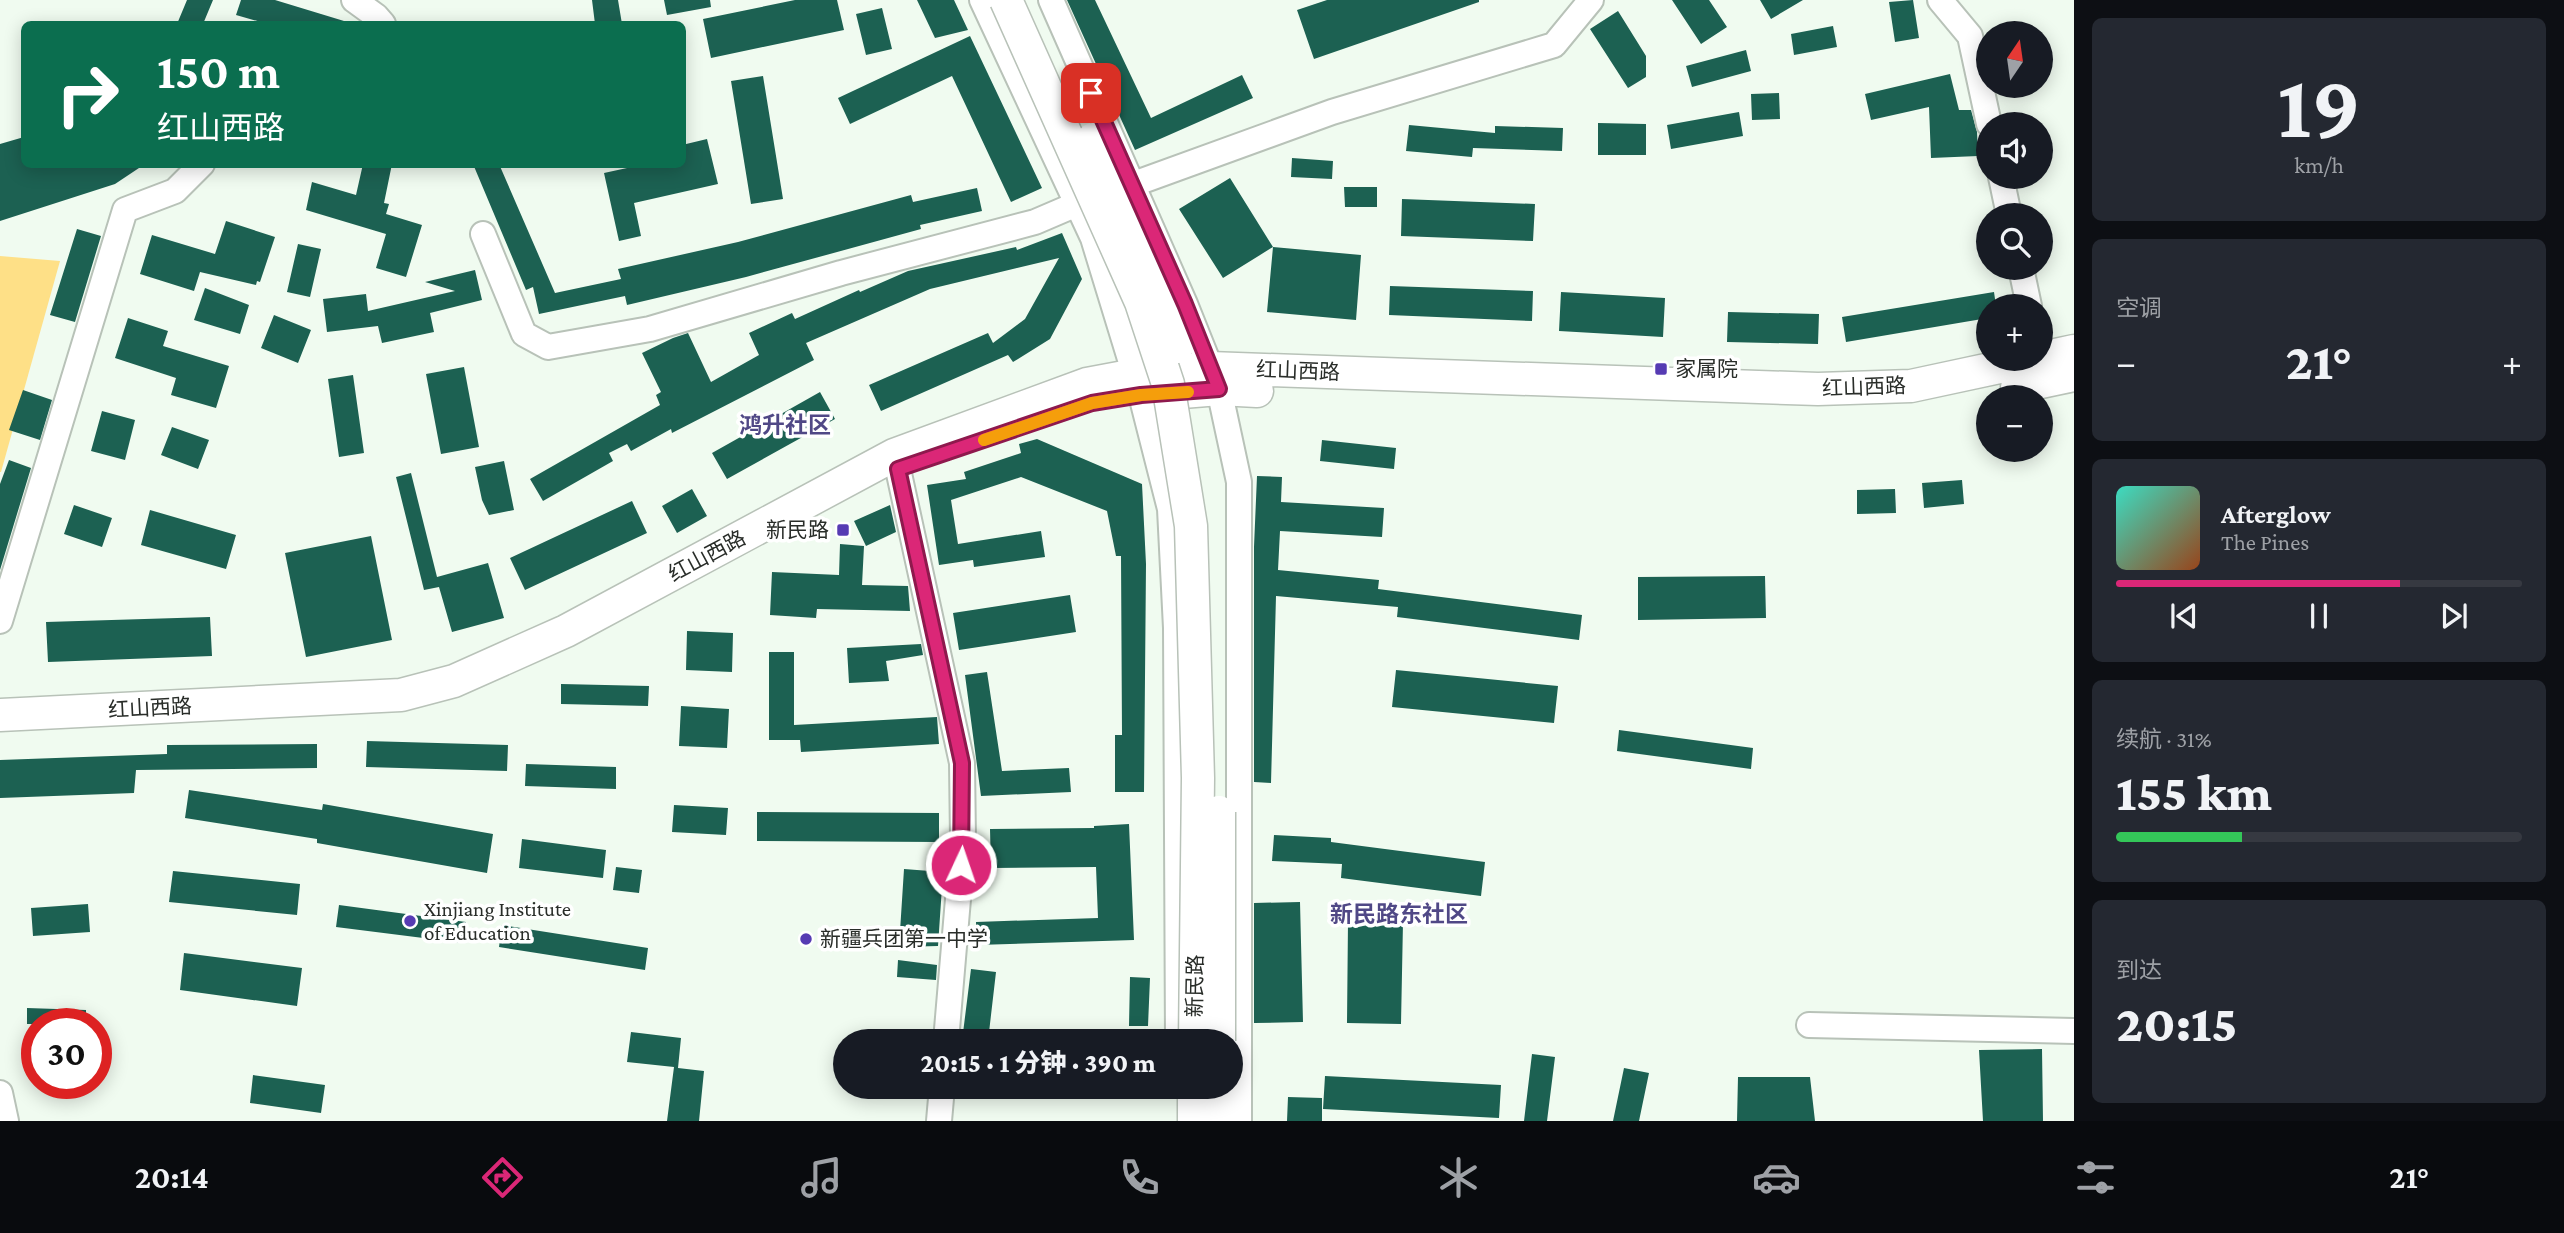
<!DOCTYPE html>
<html lang="zh">
<meta charset="utf-8">
<style>
body{margin:0;font-family:"Crimson Pro","Noto Sans SC",serif;background:#242831;color:#f1f3f6;height:100vh;display:flex;flex-direction:column;font-size:26px;white-space:nowrap}
*{box-sizing:border-box;margin:0}
p{font-size:23px;color:#9ea1a6}
.icon{flex:none;width:38px;height:38px;fill:none;stroke:currentColor;stroke-width:2;stroke-linecap:round;stroke-linejoin:round}
.map{position:relative;flex:1;overflow:hidden}
.side{display:flex;flex-direction:column;gap:18px;padding:18px;background:#0d0f14;width:490px}
.side>*{flex:none}
.hud{position:absolute;left:21px;top:21px;width:665px;height:147px;border-radius:10px;box-shadow:0 4px 18px #0003;background:#0b6e4f;color:#fff;overflow:hidden}
.needle{width:46px;rotate:13deg}
.buttons{position:absolute;left:1976px;top:21px;display:grid;gap:14px}
.buttons a{display:grid;place-items:center;width:77px;height:77px;border-radius:50%;background:#171b24;box-shadow:0 4px 18px #0003;font-size:35px}
.speed{position:absolute;left:21px;top:1008px;display:flex;gap:14px;font-size:35px;font-weight:700;text-align:center}
.speed>*{display:grid;place-content:center;width:91px;height:91px;border-radius:50%;background:#171b24;box-shadow:0 4px 18px #0003;line-height:1}
.speed .limit{border:10px solid #d22;background:#fff;color:#111}
.pin{position:absolute;display:grid;place-items:center;width:60px;height:60px;color:#fff;margin:-30px;border-radius:14px;box-shadow:0 4px 10px #0006}
.me{position:absolute;width:77px;margin:-38px;rotate:3deg;stroke-linejoin:round;filter:drop-shadow(0 0 5px #0008)}
.turn{display:flex;align-items:center;gap:24px;height:147px;padding:0 21px;font-size:32px}
.turn .icon{width:91px;height:91px;stroke-width:2.5}
.turn b{display:block;font-size:49px;line-height:60px}
.big{font-size:52px;font-weight:800;line-height:1.1}
.side .tile{flex:1;display:flex;flex-direction:column;justify-content:center;gap:10px;min-width:0;padding:0 24px;border-radius:10px;background:#242831}
.side .dial{align-items:center;gap:0}
.dial b{font-size:91px;line-height:1}
.song{display:flex;align-items:center;gap:21px}
.cover{width:84px;height:84px;border-radius:10px;background:linear-gradient(135deg,hsl(170 70% 55%),hsl(20 70% 35%))}
.played{height:7px;border-radius:4px;background:linear-gradient(90deg,#db2777 70%,#363941 70%)}
.keys{display:flex;justify-content:space-around;direction:ltr}
.heat{display:flex;justify-content:space-between;align-items:center;font-size:38px;direction:ltr}
.charge{height:10px;border-radius:5px;background:linear-gradient(90deg,#34c759 31%,#363941 0)}
.trip{position:absolute;left:833px;top:1029px;width:410px;height:70px;border-radius:35px;background:#171b24;box-shadow:0 4px 18px #0003;font-weight:800;line-height:70px;text-align:center}
.menu{display:flex;height:112px;justify-content:space-around;align-items:center;background:#090b0e;color:#9ea1a6}
.menu .icon{width:49px;height:49px}
.menu .on{color:#db2777}
.menu b{font-size:32px;color:#f1f3f6}
main{display:flex;flex:1;min-height:0}
.map>svg:first-child{display:block}
.green{fill:#fee087}
.building{fill:#1c6152}
.lines{fill:none;stroke-linecap:round;stroke-linejoin:round}
.minor-casing{stroke:#b8c2b8;stroke-width:28}
.major-casing{stroke:#b8c2b8;stroke-width:35}
.minor{stroke:#fff;stroke-width:24}
.major{stroke:#fff;stroke-width:32}
.major-bridge-casing{stroke:#b8c2b8;stroke-width:35;stroke-linecap:butt}
.major-bridge{stroke:#fff;stroke-width:32}
.route-casing{stroke:#8e194d;stroke-width:18}
.route{stroke:#db2777;stroke-width:12}
.slow{stroke:#f59e0b;stroke-width:12}
.poi-dot{fill:#563bb3;stroke:#fff;stroke-width:2.5}
.labels{text-anchor:middle;stroke-width:7;stroke-linejoin:round;paint-order:stroke}
.poi-label{font-size:21px;fill:#292d29;stroke:#fff;text-anchor:start}
.street-label{font-size:21px;fill:#292d29;stroke:#fff}
.neighbourhood-label{font-size:23px;font-weight:bold;fill:#504886;stroke:#fff}
</style>
<main>
<div class="map">
<svg width="2074" height="1121" viewBox="0 0 2074 1121">
<rect width="100%" height="100%" fill="#f0fbf0"/>
<path class="green" d="M0 256 60 261 1 472H0Z"/>
<path class="building" d="M187 0H213L203 24H177Z
M241 0H275L344 21 343 24H268L236 15Z
M592 0H618L622 24H595Z
M664 0H710L711 7 667 15Z
M795 0H837L844 30 711 58 703 19Z
M917 0H954L968 30 935 38Z
M1067 0H1095L1151 118 1242 75 1253 98 1135 150Z
M1327 0H1479V2L1314 59 1297 10Z
M1672 0H1709L1727 27 1701 44Z
M1760 0H1803L1771 19Z
M1913 0 1919 38 1895 42 1889 2Z
M882 8 892 49 866 55 856 14Z
M1618 11 1646 56V77L1628 88 1590 29Z
M1833 26 1837 47 1794 55 1791 34Z
M970 36 1042 188 1011 202 952 76 850 124 838 98Z
M1746 50 1751 71 1692 87 1686 66Z
M1950 74 1959 110H1971L1977 132 1978 156 1931 158 1929 107 1871 120 1865 94Z
M763 76 783 199 751 204 731 81Z
M1779 93 1780 119 1752 120 1751 94Z
M1739 112 1743 136 1671 149 1667 125Z
M1598 123 1646 124V155H1598Z
M1409 125 1495 133V126L1563 128 1562 151 1473 148 1472 157 1406 151Z
M24 137V164H145L115 184 0 221V144Z
M707 139 718 184 634 203 641 236 619 241 604 173 627 168 626 164H682V145Z
M1292 158 1333 161 1332 179 1291 177Z
M363 164H392L384 203 389 204 386 214 422 225 406 277 376 268 386 234 306 210 312 182 356 195Z
M473 164H499L555 293 621 279 618 269 738 242 911 195 913 202 977 188 982 211 920 225 921 229 746 277 627 305 625 296 539 314 533 287 526 290Z
M1230 178 1273 247 1223 278 1179 209Z
M1344 187H1377V207H1345Z
M1402 199 1535 204 1533 241 1401 236Z
M226 221 275 237 260 282 257 281 256 285 200 272 194 291 140 274 152 235 215 254Z
M77 229 101 236 75 322 50 315Z
M1062 233 1082 279 1050 339 1013 362 1008 355 881 411 869 385 988 333 993 343 1025 319 1059 258 930 289 806 343 814 360 672 433 671 429 631 451 627 444 609 453 613 461 543 501 530 479 660 405 656 395 661 392 642 353 673 338 688 333 711 382 759 355 749 333 792 313 795 319 859 290 860 292 908 271 1016 247 1017 250Z
M298 244 321 249 310 297 287 292Z
M1273 247 1361 255 1356 320 1267 312Z
M475 270 482 300 430 313 434 332 382 343 378 326 327 332 323 299 366 294 368 311 455 291 425 282Z
M1390 286 1533 291 1532 321 1389 315Z
M205 288 249 305 240 334 194 320Z
M1561 292 1665 298 1663 337 1559 331Z
M1994 292 1996 306H1988V318L1846 342 1842 317Z
M1728 312 1819 314 1818 344 1727 342Z
M274 315 311 330 298 363 261 348Z
M128 318 168 331 163 346 229 366 216 408 171 395 176 378 115 358Z
M464 367 479 447 441 454 426 374Z
M353 375 364 453 339 457 328 379Z
M23 390 52 400 40 440 9 430Z
M820 392 835 419 727 479 712 453Z
M102 411 135 420 125 460 91 451Z
M172 427 209 440 198 469 161 455Z
M1037 439 1142 484 1146 564 1144 792H1115V735H1122L1121 556H1116L1107 511 1021 477 951 500 958 544 1041 531 1045 557 974 567 973 560 939 565 927 485 966 479 964 472 1021 453 1019 444Z
M1322 440 1396 448 1394 469 1320 461Z
M9 460 31 468 0 570V484Z
M504 461 514 510 489 515 482 500 475 467Z
M411 473 437 577 488 563 504 618 452 632 439 587 424 590 396 477Z
M1257 476 1282 477 1281 502 1384 508 1382 537 1280 531 1278 570 1379 580 1378 589 1582 615 1579 640 1397 617 1398 607 1276 596 1271 783 1254 782V547Z
M1962 480 1964 504 1924 508 1922 483Z
M692 489 707 516 677 533 662 506Z
M1895 489 1896 513 1857 514V490Z
M632 501 647 533 525 590 510 558Z
M74 505 112 518 102 547 64 534Z
M890 505 896 532 866 546 854 521Z
M150 510 236 535 226 569 141 545Z
M371 536 392 640 306 657 285 553Z
M840 544 864 546 862 585 908 586 910 611 817 609 816 618 770 615 772 572 839 575Z
M1765 576 1766 618 1638 620V577Z
M1070 595 1076 632 959 650 953 613Z
M210 617 212 656 48 662 46 622Z
M687 631 733 633 732 672 686 670Z
M921 644 923 655 886 661 889 681 849 683 847 648Z
M769 652H794V725L937 717 939 744 801 752 800 740H769Z
M1396 670 1558 686 1554 723 1392 707Z
M987 672 1002 771 1069 768 1071 792 981 796 965 675Z
M561 684 649 686 648 706 561 704Z
M681 706 729 709 727 748 679 746Z
M1619 730 1753 748 1751 769 1617 751Z
M367 741 508 745 507 771 366 767Z
M317 744V768L136 770 134 793 0 798V760L167 754V745Z
M526 764 616 767V789L525 786Z
M189 790 322 810 323 804 493 834 487 873 317 843V839L185 818Z
M674 805 728 808 726 835 672 832Z
M757 812 939 813V842L757 841Z
M1129 824 1134 940 977 945 976 922 1098 918 1096 867 991 868 990 829 1094 828V826Z
M1274 835 1331 838V842L1485 862 1481 896 1341 878 1342 864 1272 861Z
M522 839 606 850 603 878 519 868Z
M616 867 642 870 639 893 613 890Z
M904 869 943 872 938 946 899 947Z
M173 871 300 884 297 915 169 902Z
M1300 902 1303 1022 1254 1023V903Z
M88 904 90 932 33 936 31 908Z
M339 905 466 922 463 943 336 927Z
M1348 921 1403 922 1401 1024 1347 1023Z
M502 925 648 948 645 970 499 947Z
M184 953 302 968 297 1006 180 990Z
M898 960 937 965 936 980 897 977Z
M971 969 996 972 988 1041H962Z
M1130 977 1150 978 1148 1026H1129Z
M27 1008 86 1010V1024H27Z
M631 1032 681 1038 678 1068 704 1071 699 1121H667L674 1067 627 1062Z
M2042 1049 2043 1121H1983L1979 1050Z
M1532 1054 1555 1057 1547 1121H1524Z
M1624 1068 1649 1073 1639 1121H1613Z
M253 1075 325 1085 321 1113 250 1103Z
M1325 1076 1501 1085 1499 1118 1323 1109Z
M1738 1077H1810L1815 1121H1737Z
M1288 1097 1322 1098V1121H1287Z"/>
<g class="lines">
<g class="minor-casing">
<path id="minor" d="M354 0 376 16 383 24
M982 0 1093 238 1141 395 1170 509 1176 628 1178 1041
M1051 0 1185 304 1219 389 1239 482V1121
M1940 0 1970 36 1989 124
M2001 177 2009 215
M1131 185 1332 112 1554 45 1591 0
M483 234 524 334 548 347 650 329 841 273 1035 222 1077 204
M2021 268 2029 306
M898 469 962 763 963 840 946 1041
M0 621 125 210 175 191 202 164
M1809 1025 2074 1031
M0 1093 6 1121
M939 1121 942 1087"/>
</g>
<g class="major-casing">
<path id="major" d="M2017 387 2074 375
M1158 394 1219 389 1257 391
M0 715 401 695 454 681 566 631 894 455 1087 384 1135 375 1210 368 1818 389 1911 386 2074 351
M1220 1087V1121
M1194 1121V1087"/>
</g>
<use href="#minor" class="minor"/>
<use href="#major" class="major"/>
<g class="major-bridge-casing">
<path id="major-bridge" d="M1006 0 1141 302 1168 384 1191 526 1198 778 1195 1041
M1093 139 1162 294 1177 347
M1219 812V1041"/>
</g>
<use href="#major-bridge" class="major-bridge"/>
</g>
<g class="lines">
<g class="route-casing">
<path id="route" d="M961 865 962 763 898 469 1092 403 1141 395 1219 389 1185 304 1091 93"/>
</g>
<use href="#route" class="route"/>
<path class="slow" d="M984 440 1092 403 1141 395 1188 392"/>
</g>
<g class="poi-dot">
<rect x="1654" y="362" width="14" height="14" rx="3.5"/>
<rect x="836" y="523" width="14" height="14" rx="3.5"/>
<circle cx="410" cy="921" r="7"/>
<circle cx="806" cy="939" r="7"/>
</g>
<g class="labels">
<g class="poi-label">
<text x="1675" y="376">家属院</text>
<text x="829" y="537" text-anchor="end">新民路</text>
<text x="424" y="916">Xinjiang Institute<tspan x="424" dy="24">of Education</tspan></text>
<text x="820" y="946">新疆兵团第一中学</text>
</g>
<g class="street-label">
<text transform="translate(1298 371) rotate(2)" y="7">红山西路</text>
<text transform="translate(1864 387) rotate(-2)" y="7">红山西路</text>
<text transform="translate(707 556) rotate(-28)" y="7">红山西路</text>
<text transform="translate(150 708) rotate(-3)" y="7">红山西路</text>
<text transform="translate(1195 986) rotate(-89)" y="7">新民路</text>
</g>
<g class="neighbourhood-label">
<text x="785" y="433">鸿升社区</text>
<text x="1399" y="922">新民路东社区</text>
</g>
</g>
</svg>
<div class="buttons">
<a><svg class="needle" viewBox="-14 -14 28 28"><path d="M0-13l5 13h-10z" fill="#e53935"/><path d="M0 13l5-13h-10z" fill="#9ea1a6"/></svg></a>
<a><svg class="icon" aria-label="sound" viewBox="0 0 24 24"><path d="M4 9h4l5-4v14l-5-4H4zM17 9q2 3 0 6"/></svg></a>
<a><svg class="icon" aria-label="search" viewBox="0 0 24 24"><circle cx="10" cy="10" r="6"/><path d="M15 15l6 6"/></svg></a>
<a>+</a>
<a>−</a>
</div>
<div class="speed"><div class="limit">30</div></div>
<div class="pin" style="left:1091px;top:93px;background:#d93025"><svg class="icon" aria-label="arrive" viewBox="0 0 24 24"><path d="M6 21V4h12l-3 4 3 4H6"/></svg></div>
<svg class="me" style="left:961px;top:865px" viewBox="-20 -20 40 40"><circle r="17" fill="#db2777" stroke="#fff" stroke-width="3"/><path d="M0-11L8 9 0 5-8 9z" fill="#fff"/></svg>
<div class="trip">20:15 · 1 分钟 · 390 m</div>
<div class="hud">
<div class="turn"><svg class="icon" aria-label="right" viewBox="0 0 24 24"><path d="M7 20v-9h11M14 6l5 5-5 5"/></svg><div><b>150 m</b>红山西路</div></div>
</div>
</div>
<section class="side">
<div class="tile dial"><b>19</b><p>km/h</p></div>
<div class="tile"><p>空调</p>
<div class="heat"><a>−</a><b class="big">21°</b><a>+</a></div>
</div>
<div class="tile">
<div class="song"><i class="cover"></i><div><b>Afterglow</b><p>The Pines</p></div></div>
<div class="played"></div>
<div class="keys"><svg class="icon" aria-label="previous" viewBox="0 0 24 24"><path d="M18 5L8 12l10 7zM5 5v14"/></svg><svg class="icon" aria-label="pause" viewBox="0 0 24 24"><path d="M8 5v14M16 5v14"/></svg><svg class="icon" aria-label="next" viewBox="0 0 24 24"><path d="M6 5l10 7-10 7zM19 5v14"/></svg></div>
</div>
<div class="tile"><p>续航 · 31%</p><b class="big">155 km</b><div class="charge"></div></div>
<div class="tile"><p>到达</p><b class="big">20:15</b></div>
</section>
</main>
<nav class="menu">
<b>20:14</b>
<svg class="icon on" aria-label="directions" viewBox="0 0 24 24"><path d="M12 3l9 9-9 9-9-9zM9 14v-3h6M13 9l2 2-2 2"/></svg>
<svg class="icon" aria-label="music" viewBox="0 0 24 24"><path d="M9 18V5l10-2v13"/><circle cx="6" cy="18" r="3"/><circle cx="16" cy="16" r="3"/></svg>
<svg class="icon" aria-label="phone" viewBox="0 0 24 24"><path d="M5 4h4l2 5-3 2q2 4 5 5l2-3 5 2v4C11 20 4 13 5 4z"/></svg>
<svg class="icon" aria-label="climate" viewBox="0 0 24 24"><path d="M12 3v18M4 7l16 10M4 17L20 7"/></svg>
<svg class="icon" aria-label="car" viewBox="0 0 24 24"><path d="M5 17H2v-5l4-1 3-4h7l3 4 3 1v5h-3M9 17h6M6 11h13"/><circle cx="7" cy="17" r="2"/><circle cx="17" cy="17" r="2"/></svg>
<svg class="icon" aria-label="filters" viewBox="0 0 24 24"><path d="M4 7h16M4 17h16"/><circle cx="9" cy="7" r="2"/><circle cx="15" cy="17" r="2"/></svg>
<b>21°</b>
</nav>
